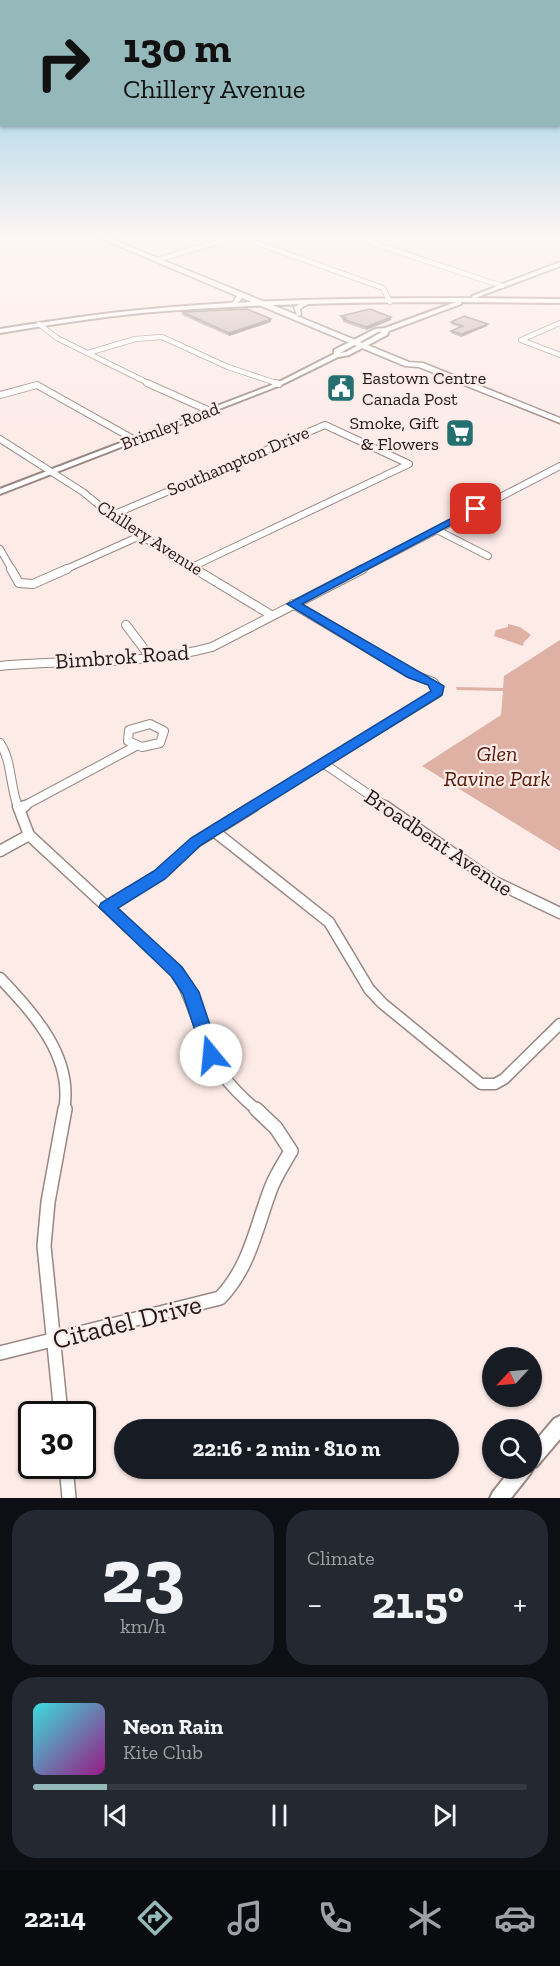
<!DOCTYPE html>
<meta charset="utf-8">
<style>
body{margin:0;font-family:"Zilla Slab",serif;background:#242831;color:#f1f3f6;height:100vh;display:flex;flex-direction:column;font-size:22px;white-space:nowrap}
*{box-sizing:border-box;margin:0}
p{font-size:20px;color:#9ea1a6}
.icon{flex:none;width:33px;height:33px;fill:none;stroke:currentColor;stroke-width:2;stroke-linecap:round;stroke-linejoin:round}
.map{position:relative;height:1498px;overflow:hidden}
.panel{display:flex;flex-direction:column;gap:12px;padding:12px;background:#0d0f14;flex:1}
.panel>*{flex:none}
.top-card{position:absolute;left:0px;top:0px;width:561px;height:126px;box-shadow:0 2px 4px #0004;background:#95b8ba;color:#111;overflow:hidden}
.needle{width:39px;rotate:244deg}
.tools{position:absolute;left:482px;top:1347px;display:grid;gap:12px}
.tools a{display:grid;place-items:center;width:60px;height:60px;border-radius:50%;background:#171b24;box-shadow:0 2px 4px #0004;font-size:30px}
.speed{position:absolute;left:18px;top:1401px;display:flex;gap:12px;font-size:30px;font-weight:700;text-align:center}
.speed>*{display:grid;place-content:center;width:78px;height:78px;border-radius:50%;background:#171b24;box-shadow:0 2px 4px #0004;line-height:1}
.speed .limit{border:3px solid #111;border-radius:9px;background:#fff;color:#111}
.pin{position:absolute;display:grid;place-items:center;width:51px;height:51px;color:#fff;margin:-26px;border-radius:12px;box-shadow:0 3px 9px #0006}
.me{position:absolute;width:66px;margin:-33px;rotate:343deg;stroke-linejoin:round;filter:drop-shadow(0 0 4px #0008)}
.turn{display:flex;align-items:center;gap:21px;height:126px;padding:0 24px;font-size:27px}
.turn .icon{width:78px;height:78px;stroke-width:2.5}
.turn b{display:block;font-size:42px;line-height:51px}
.big{font-size:45px;font-weight:700;line-height:1.1}
.panel .tile{flex:1;display:flex;flex-direction:column;justify-content:center;gap:9px;min-width:0;padding:0 21px;border-radius:24px;background:#242831}
.panel .dial{align-items:center;gap:0}
.dial b{font-size:78px;line-height:1}
.song{display:flex;align-items:center;gap:18px}
.cover{width:72px;height:72px;border-radius:9px;background:linear-gradient(135deg,hsl(180 70% 55%),hsl(310 70% 35%))}
.played{height:6px;border-radius:3px;background:linear-gradient(90deg,#95b8ba 15%,#363941 15%)}
.keys{display:flex;justify-content:space-around;direction:ltr}
.heat{display:flex;justify-content:space-between;align-items:center;font-size:33px;direction:ltr}
.panel .tiles{flex:1;display:grid;gap:12px;grid-template-columns:1fr 1fr}
.tile:last-child{grid-column:span 2}
.trip{position:absolute;left:114px;top:1419px;width:345px;height:60px;border-radius:30px;background:#171b24;box-shadow:0 2px 4px #0004;font-weight:700;line-height:60px;text-align:center}
.tab-bar{display:flex;height:96px;justify-content:space-around;align-items:center;background:#090b0e;color:#9ea1a6}
.tab-bar .icon{width:42px;height:42px}
.tab-bar .selected{color:#95b8ba}
.tab-bar b{font-size:27px;color:#f1f3f6}
.map>svg:first-child{display:block}
.green{fill:#dfb1a5}
.lines{fill:none;stroke-linecap:round;stroke-linejoin:round}
.street-far4-casing{stroke:#968782;stroke-width:6}
.street-far3-casing{stroke:#968782;stroke-width:8}
.street-far2-casing{stroke:#968782;stroke-width:10}
.street-far1-casing{stroke:#968782;stroke-width:13}
.street-casing{stroke:#968782;stroke-width:16}
.secondary-casing{stroke:#968782;stroke-width:4}
.primary-casing{stroke:#968782;stroke-width:3}
.street-far4{stroke:#fff;stroke-width:4.5}
.street-far3{stroke:#fff;stroke-width:6}
.street-far2{stroke:#fff;stroke-width:8}
.street-far1{stroke:#fff;stroke-width:10}
.street{stroke:#fff;stroke-width:13}
.secondary{fill:#fff;fill-rule:evenodd}
.primary{fill:#fff;fill-rule:evenodd}
.wall{fill:#afa29d}
.shaded-wall{fill:#8f8480}
.building{fill:#ccbcb7;stroke:#8f8480;stroke-width:1.5}
.route{fill:#1a73e8;stroke:#114b97;stroke-width:1.5}
.labels{text-anchor:middle;stroke-width:4.5;stroke-linejoin:round;paint-order:stroke}
.far-poi-label{font-size:18px;fill:#1f1918;stroke:#fdebe7;text-anchor:start}
.far-street-label{font-size:18px;fill:#1f1918;stroke:#fdebe7}
.street-label{font-size:22px;fill:#1f1918;stroke:#fdebe7}
.park-label{font-size:22px;font-style:italic;fill:#551706;stroke:#fdebe7}
.near-street-label{font-size:27px;fill:#1f1918;stroke:#fdebe7}
</style>
<div class="map">
<svg width="560" height="1498" viewBox="0 0 560 1498">
<rect width="100%" height="100%" fill="#fdebe7"/>
<path class="green" d="M508 624 520 627 531 635 524 642 523 646 494 636 496 630 508 627Z
M560 640V851L422 766 501 715 503 691 457 690 456 687 503 688 504 676Z"/>
<g class="lines">
<g class="street-far4-casing">
<path id="street-far4" d="M243 238 383 288 390 302
M357 238 502 286
M157 260 231 238
M560 323 521 340 560 355
M39 324 57 338 150 384
M88 353 135 339 162 337 228 367 279 384"/>
</g>
<g class="street-far3-casing">
<path id="street-far3" d="M147 383 210 411
M275 383 279 384
M0 395 37 385 135 440
M0 439 83 492 123 525 197 570
M110 516 325 425 409 464 192 567
M437 530 488 556
M0 549 12 570
M64 570 140 536
M360 570 560 466"/>
</g>
<g class="street-far2-casing">
<path id="street-far2" d="M11 569 19 583 33 584 67 569
M195 569 271 615
M126 625 151 658
M0 666C71 659 142 666 212 647L363 569
M150 724 164 731 160 743 142 747 128 741 129 730Z
M0 743C12 761 10 787 18 807
M323 763 387 807
M22 807 136 746
M252 807 438 693 439 689 433 682 411 674 293 604"/>
</g>
<g class="street-far1-casing">
<path id="street-far1" d="M18 806 29 835 176 971C196 1003 201 1042 222 1074 232 1088 245 1100 258 1111
M385 806 493 881 560 913
M19 809 25 806
M214 831 329 922 369 989 382 1003 481 1084H495L504 1079 560 1024
M0 851 29 835
M107 907 159 875 196 842 254 806
M0 978C34 1014 74 1057 64 1111"/>
</g>
<g class="street-casing">
<path id="street" d="M0 1353 220 1298C250 1267 256 1227 271 1188 276 1175 284 1163 291 1151L276 1128 256 1109
M61 1414 44 1246 48 1202 65 1109
M66 1466 69 1498"/>
</g>
<g class="secondary-casing">
<path id="secondary" d="M560 262V266L475 298 560 299V303L461 302V304L389 331 387 335 349 355 338 357 281 385 0 494V489L277 383 334 354V350L375 329 385 328 456 302C351 302 246 304 141 313 93 318 47 325 0 333V329C47 322 93 314 140 310 251 299 362 298 473 298L472 296ZM378 332H382L346 352 340 353Z
M560 1416V1439L537 1466 533 1468 530 1474 511 1498H490L493 1492 512 1468H531V1446L554 1419Z"/>
</g>
<g class="primary-casing">
<path id="primary" d="M100 238H109L297 315 294 307 304 302H308V304L300 309 301 315 297 316 409 362 423 363 560 418V423L419 367 405 366 242 298 237 304 222 307V305L233 302 237 296Z"/>
</g>
<use href="#street-far4" class="street-far4"/>
<use href="#street-far3" class="street-far3"/>
<use href="#street-far2" class="street-far2"/>
<use href="#street-far1" class="street-far1"/>
<use href="#street" class="street"/>
<use href="#secondary" class="secondary"/>
<use href="#primary" class="primary"/>
</g>
<path class="wall" d="M182 312 271 319V322L229 336 182 315Z
M341 316 391 317V320L366 330 343 322V319L341 318Z
M451 322 488 324 487 326 461 337 451 333V331L459 327 451 324Z"/>
<path class="shaded-wall" d="M391 317V320L366 330V327Z
M271 319V322L229 336V333Z
M488 324 487 326 461 337 462 334Z"/>
<path class="building" d="M247 309 271 319 229 333 182 312Z
M370 309 391 317 366 327 343 319 346 318 341 316Z
M464 316 488 324 462 334 451 331 463 326 451 322Z"/>
<linearGradient id="sky" x2="0" y2="1"><stop stop-color="#7cc2e1"/><stop offset="0.53" stop-color="#fef6f4"/><stop offset="1" stop-color="#fef6f4" stop-opacity="0"/></linearGradient>
<rect width="560" height="448" fill="url(#sky)"/>
<path class="route" d="M473 507 481 509 302 604 444 686 442 695 201 845 165 879 118 908 182 967 199 992 220 1055 218 1061 211 1063 205 1061 183 994 171 976 99 907 101 903 154 871 191 838 431 691 428 685 407 677 287 604Z"/>
<defs>
<g id="civic-square" transform="scale(1.5)"><rect x="-9" y="-9" width="18" height="18" rx="4" fill="#246f70" stroke="#fdebe7"/><path d="M-.6-6.5H3V-4.5H.6V-3L4-1V1h2V6H-6V1h2V-1L-.6-3ZM-1.2 2.5V6h2.4V2.5Z" fill="#fff"/></g>
<g id="supermarket-square" transform="scale(1.5)"><rect x="-9" y="-9" width="18" height="18" rx="4" fill="#246f70" stroke="#fdebe7"/><path d="M-6-5.5h2.5l.6 2H6L4.5 2H-2.5L-4.4-4H-6ZM-1.5 3.2a1.3 1.3 0 1 0 .1 0ZM3 3.2a1.3 1.3 0 1 0 .1 0Z" fill="#fff"/></g>
</defs>
<g fill-rule="evenodd">
<use href="#civic-square" x="341" y="388"/>
<use href="#supermarket-square" x="460" y="433"/>
</g>
<g class="labels">
<g class="far-poi-label">
<text x="362" y="384">Eastown Centre<tspan x="362" dy="21">Canada Post</tspan></text>
<text x="439" y="429" text-anchor="end">Smoke, Gift<tspan x="439" dy="21">&amp; Flowers</tspan></text>
</g>
<g class="far-street-label">
<text transform="translate(170 426) rotate(-21)" y="6">Brimley Road</text>
<text transform="translate(238 461) rotate(-23)" y="6">Southampton Drive</text>
<text transform="translate(150 538) rotate(33)" y="6">Chillery Avenue</text>
</g>
<g class="street-label">
<text transform="translate(122 656) rotate(-4)" y="8">Bimbrok Road</text>
<text transform="translate(439 842) rotate(34)" y="8">Broadbent Avenue</text>
</g>
<g class="park-label">
<text x="497" y="761">Glen<tspan x="497" dy="25">Ravine Park</tspan></text>
</g>
<g class="near-street-label">
<text transform="translate(127 1322) rotate(-14)" y="9">Citadel Drive</text>
</g>
</g>
</svg>
<div class="tools">
<a><svg class="needle" viewBox="-14 -14 28 28"><path d="M0-13l5 13h-10z" fill="#e53935"/><path d="M0 13l5-13h-10z" fill="#9ea1a6"/></svg></a>
<a><svg class="icon" aria-label="search" viewBox="0 0 24 24"><circle cx="10" cy="10" r="6"/><path d="M15 15l6 6"/></svg></a>
</div>
<div class="speed"><div class="limit">30</div></div>
<div class="pin" style="left:476px;top:509px;background:#d93025"><svg class="icon" aria-label="arrive" viewBox="0 0 24 24"><path d="M6 21V4h12l-3 4 3 4H6"/></svg></div>
<svg class="me" style="left:211px;top:1055px" viewBox="-20 -20 40 40"><circle r="19" fill="#fff"/><path d="M0-13L10 11 0 6-10 11z" fill="#1a73e8"/></svg>
<div class="trip">22:16 · 2 min · 810 m</div>
<div class="top-card">
<div class="turn"><svg class="icon" aria-label="right" viewBox="0 0 24 24"><path d="M7 20v-9h11M14 6l5 5-5 5"/></svg><div><b>130 m</b>Chillery Avenue</div></div>
</div>
</div>
<section class="panel">
<div class="tiles">
<div class="tile dial"><b>23</b><p>km/h</p></div>
<div class="tile"><p>Climate</p>
<div class="heat"><a>−</a><b class="big">21.5°</b><a>+</a></div>
</div>
<div class="tile">
<div class="song"><i class="cover"></i><div><b>Neon Rain</b><p>Kite Club</p></div></div>
<div class="played"></div>
<div class="keys"><svg class="icon" aria-label="previous" viewBox="0 0 24 24"><path d="M18 5L8 12l10 7zM5 5v14"/></svg><svg class="icon" aria-label="pause" viewBox="0 0 24 24"><path d="M8 5v14M16 5v14"/></svg><svg class="icon" aria-label="next" viewBox="0 0 24 24"><path d="M6 5l10 7-10 7zM19 5v14"/></svg></div>
</div>
</div>
</section>
<nav class="tab-bar">
<b>22:14</b>
<svg class="icon selected" aria-label="directions" viewBox="0 0 24 24"><path d="M12 3l9 9-9 9-9-9zM9 14v-3h6M13 9l2 2-2 2"/></svg>
<svg class="icon" aria-label="music" viewBox="0 0 24 24"><path d="M9 18V5l10-2v13"/><circle cx="6" cy="18" r="3"/><circle cx="16" cy="16" r="3"/></svg>
<svg class="icon" aria-label="phone" viewBox="0 0 24 24"><path d="M5 4h4l2 5-3 2q2 4 5 5l2-3 5 2v4C11 20 4 13 5 4z"/></svg>
<svg class="icon" aria-label="climate" viewBox="0 0 24 24"><path d="M12 3v18M4 7l16 10M4 17L20 7"/></svg>
<svg class="icon" aria-label="car" viewBox="0 0 24 24"><path d="M5 17H2v-5l4-1 3-4h7l3 4 3 1v5h-3M9 17h6M6 11h13"/><circle cx="7" cy="17" r="2"/><circle cx="17" cy="17" r="2"/></svg>
</nav>
